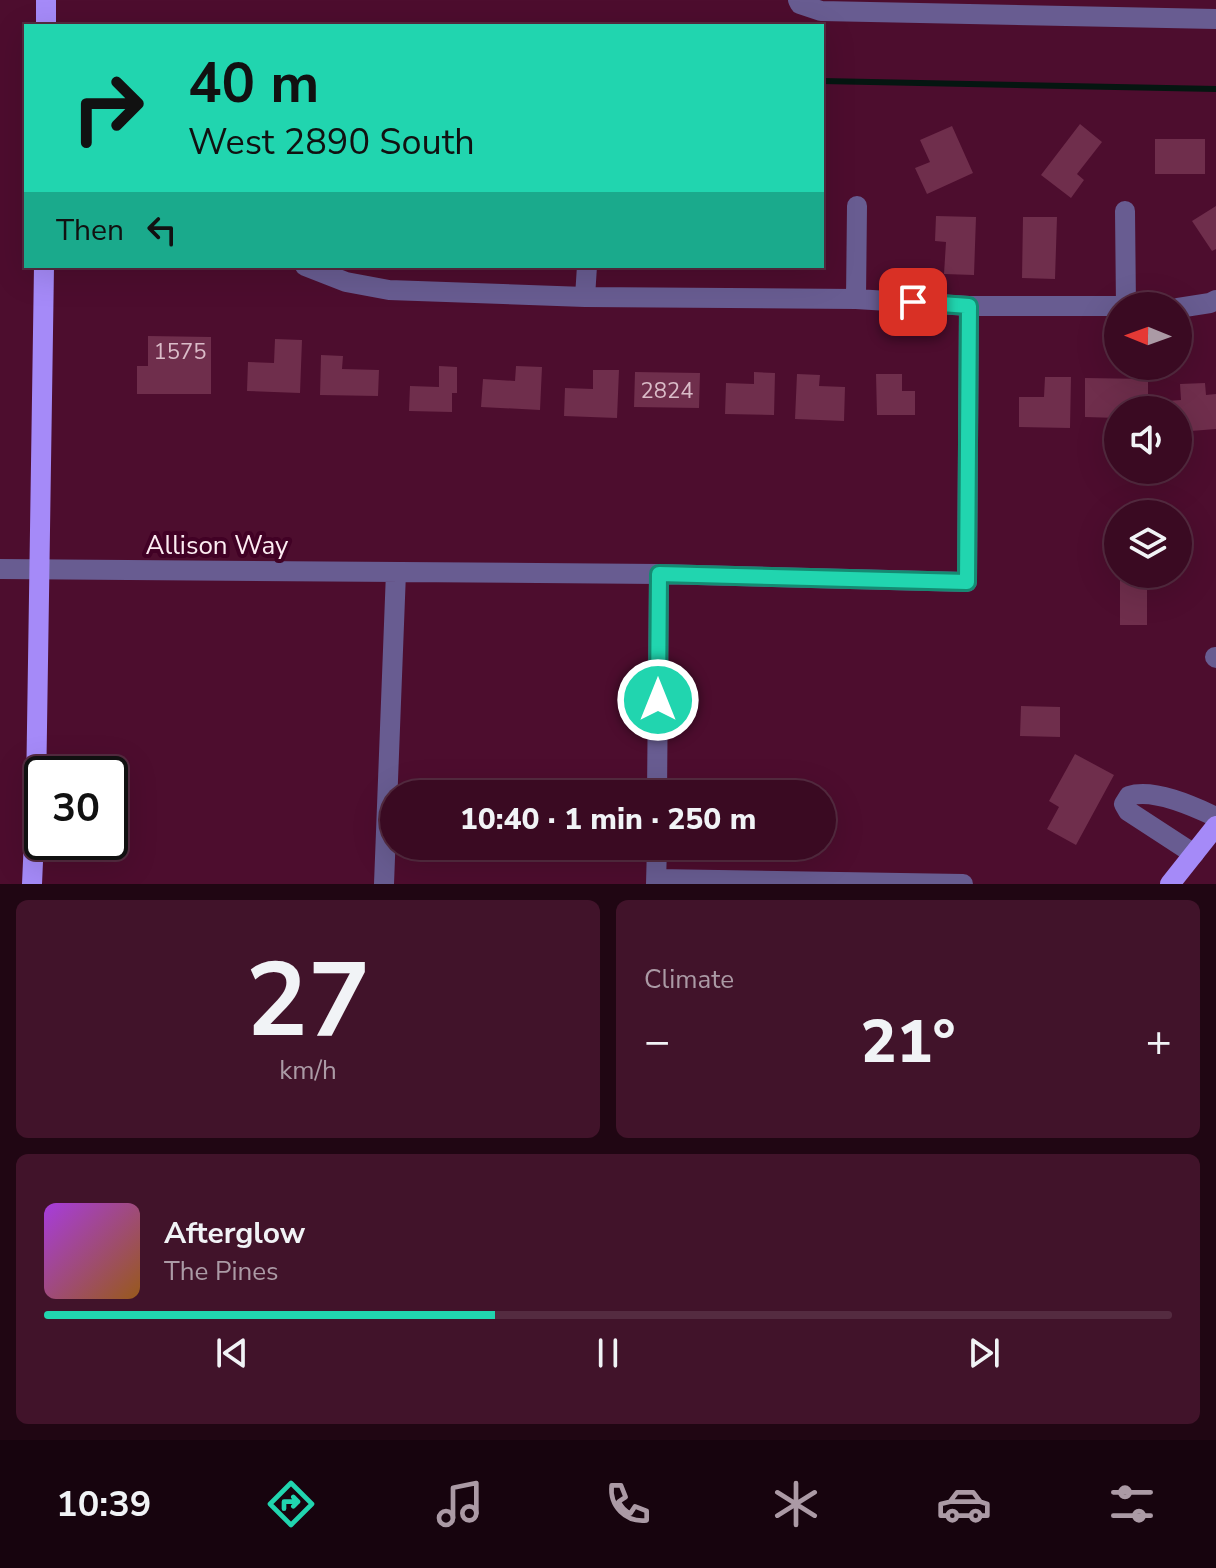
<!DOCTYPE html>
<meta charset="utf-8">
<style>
body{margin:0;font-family:"Nunito Sans",sans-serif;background:#41132a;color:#f1f3f6;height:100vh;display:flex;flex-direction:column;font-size:30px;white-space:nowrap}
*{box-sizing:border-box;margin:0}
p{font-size:26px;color:#ab9aa5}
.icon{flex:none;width:44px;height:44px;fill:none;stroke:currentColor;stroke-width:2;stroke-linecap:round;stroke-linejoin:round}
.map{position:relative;height:884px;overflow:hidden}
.side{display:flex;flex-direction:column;gap:16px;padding:16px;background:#200613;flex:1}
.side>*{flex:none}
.hud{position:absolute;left:24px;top:24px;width:800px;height:244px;border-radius:0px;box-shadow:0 8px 32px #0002,0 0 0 2px #542b40;background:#21d5af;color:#111;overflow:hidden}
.needle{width:52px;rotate:271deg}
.tools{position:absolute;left:1104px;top:292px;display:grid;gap:16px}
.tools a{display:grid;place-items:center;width:88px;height:88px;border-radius:50%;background:#3a0a22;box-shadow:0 8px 32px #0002,0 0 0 2px #542b40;font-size:40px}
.speed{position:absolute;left:24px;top:756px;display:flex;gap:16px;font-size:40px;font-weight:700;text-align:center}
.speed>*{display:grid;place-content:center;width:104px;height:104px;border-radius:50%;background:#3a0a22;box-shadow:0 8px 32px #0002,0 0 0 2px #542b40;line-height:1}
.speed .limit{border:4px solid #111;border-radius:12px;background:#fff;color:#111}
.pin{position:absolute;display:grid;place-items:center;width:68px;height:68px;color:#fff;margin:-34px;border-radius:16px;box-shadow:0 4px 12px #0006}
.me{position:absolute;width:88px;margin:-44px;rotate:0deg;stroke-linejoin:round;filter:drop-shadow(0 0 6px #0008)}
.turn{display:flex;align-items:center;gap:28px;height:168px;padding:0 32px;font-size:36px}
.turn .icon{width:104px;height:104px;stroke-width:2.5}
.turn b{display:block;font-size:56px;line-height:68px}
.then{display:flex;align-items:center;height:76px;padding:0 32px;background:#0003;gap:16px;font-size:30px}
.big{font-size:60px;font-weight:800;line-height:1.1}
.side .widget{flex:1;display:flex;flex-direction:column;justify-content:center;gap:12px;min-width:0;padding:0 28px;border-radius:12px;background:#41132a}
.side .dial{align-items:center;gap:0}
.dial b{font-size:104px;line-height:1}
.song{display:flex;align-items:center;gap:24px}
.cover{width:96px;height:96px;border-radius:12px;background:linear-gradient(135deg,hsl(280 70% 55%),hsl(30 70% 35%))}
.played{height:8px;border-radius:4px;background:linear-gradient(90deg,#21d5af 40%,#542b40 40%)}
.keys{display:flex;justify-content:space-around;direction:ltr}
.heat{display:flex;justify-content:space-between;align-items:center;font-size:44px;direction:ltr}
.side .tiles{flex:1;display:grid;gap:16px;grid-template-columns:1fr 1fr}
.widget:last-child{grid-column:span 2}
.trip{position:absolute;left:380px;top:780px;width:456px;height:80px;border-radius:40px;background:#3a0a22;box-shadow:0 8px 32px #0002,0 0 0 2px #542b40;font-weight:800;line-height:80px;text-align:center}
.dock{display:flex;height:128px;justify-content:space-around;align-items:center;background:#17040e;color:#ab9aa5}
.dock .icon{width:56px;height:56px}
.dock .on{color:#21d5af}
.dock b{font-size:36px;color:#f1f3f6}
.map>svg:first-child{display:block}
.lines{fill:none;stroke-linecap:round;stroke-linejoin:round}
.stream{stroke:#051611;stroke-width:6}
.building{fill:#6f2e4c}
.minor{stroke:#685c91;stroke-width:20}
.major{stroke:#a58af8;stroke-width:20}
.route-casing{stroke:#158a72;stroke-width:20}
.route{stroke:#21d5af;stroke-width:14}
.labels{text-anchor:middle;stroke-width:8;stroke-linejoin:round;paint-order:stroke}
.number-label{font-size:22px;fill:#dabcc8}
.street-label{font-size:26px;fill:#fdecf2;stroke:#410125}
</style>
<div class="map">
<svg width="1216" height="884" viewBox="0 0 1216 884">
<rect width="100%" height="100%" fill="#4d0d2e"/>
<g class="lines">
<path class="stream" d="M822 81 1216 89"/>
</g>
<path class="building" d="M1080 124 1102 142 1077 174 1084 180 1071 198 1041 175Z
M952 126 973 173 927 194 915 168 930 162 920 140Z
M1155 139H1205V174H1155Z
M1216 206V249L1212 251 1192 221Z
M936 216 976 217 974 275 944 274 946 242 935 241Z
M1023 217H1057L1055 279 1022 278Z
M148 336 211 337V394H137V366H148Z
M275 339 302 340 300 393 247 391 248 362 274 363Z
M321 355 343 356 342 369 379 370 378 396 320 395Z
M439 366 457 367V393H452V412L409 411 410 386 439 387Z
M516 366 542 367 540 410 481 407 483 379 515 381Z
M593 370H619L617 418 564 416 565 388 593 389Z
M635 372 700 373 699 408 634 407Z
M754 372 775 373 774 415 725 414 726 383 754 384Z
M797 374 820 375 819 386 845 387 844 421 795 419Z
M876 374H902V391H915V415H877Z
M1045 377H1071L1070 428 1019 427V397H1044Z
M1085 378 1148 379V410H1118V418L1085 417Z
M1205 383 1206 395 1216 394V429L1178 432V410H1168L1167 401 1181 400 1180 384Z
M1120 574H1147V625H1120Z
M1021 706 1060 707V737L1020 736Z
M1075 754 1114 775 1076 845 1047 829 1059 807 1049 801Z"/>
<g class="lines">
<path class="minor" d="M798 0 800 4 821 11 1216 19
M1125 211 1126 306
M305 266 346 282 389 290 585 297 856 299 969 306H1118
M585 297 587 266
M856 299 857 206
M1178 308 1210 303 1216 300
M0 569 659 574 967 582 969 306
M1215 657 1216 658
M657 794 659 574
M1194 854 1128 811 1124 804 1129 796C1153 788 1193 806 1216 817
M657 879 963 884
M384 884 396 572
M656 884 657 846"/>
<path class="major" d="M46 26V0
M32 884 36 794 44 266
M1170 884 1216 826"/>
</g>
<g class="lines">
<g class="route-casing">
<path id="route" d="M658 700 659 574 967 582 969 306 913 302"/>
</g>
<use href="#route" class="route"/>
</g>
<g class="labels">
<g class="number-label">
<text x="180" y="359">1575</text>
<text x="667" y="398">2824</text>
</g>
<g class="street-label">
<text x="217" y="554">Allison Way</text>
</g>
</g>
</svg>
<div class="tools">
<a><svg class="needle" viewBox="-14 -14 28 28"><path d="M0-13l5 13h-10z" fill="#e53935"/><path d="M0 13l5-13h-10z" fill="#ab9aa5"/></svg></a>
<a><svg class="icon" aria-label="sound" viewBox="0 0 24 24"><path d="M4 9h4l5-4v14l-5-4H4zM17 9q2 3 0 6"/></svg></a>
<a><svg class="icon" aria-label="layers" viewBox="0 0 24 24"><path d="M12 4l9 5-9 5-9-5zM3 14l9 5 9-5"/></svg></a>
</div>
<div class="speed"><div class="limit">30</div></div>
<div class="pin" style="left:913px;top:302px;background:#d93025"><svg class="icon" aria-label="arrive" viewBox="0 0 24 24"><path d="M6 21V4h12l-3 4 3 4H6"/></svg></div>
<svg class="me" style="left:658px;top:700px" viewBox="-20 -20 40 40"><circle r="17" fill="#21d5af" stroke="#fff" stroke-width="3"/><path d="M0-11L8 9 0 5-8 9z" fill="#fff"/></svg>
<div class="trip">10:40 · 1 min · 250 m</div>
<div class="hud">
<div class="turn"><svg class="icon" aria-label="right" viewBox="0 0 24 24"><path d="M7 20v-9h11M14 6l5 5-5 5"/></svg><div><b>40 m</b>West 2890 South</div></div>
<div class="then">Then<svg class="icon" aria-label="left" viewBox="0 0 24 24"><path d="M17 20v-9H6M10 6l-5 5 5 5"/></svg></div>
</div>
</div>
<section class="side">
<div class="tiles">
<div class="widget dial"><b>27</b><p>km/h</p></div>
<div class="widget"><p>Climate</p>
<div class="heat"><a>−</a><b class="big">21°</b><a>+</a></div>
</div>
<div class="widget">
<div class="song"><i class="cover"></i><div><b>Afterglow</b><p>The Pines</p></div></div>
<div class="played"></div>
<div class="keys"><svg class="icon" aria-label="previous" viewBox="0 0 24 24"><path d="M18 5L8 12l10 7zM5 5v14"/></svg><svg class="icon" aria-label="pause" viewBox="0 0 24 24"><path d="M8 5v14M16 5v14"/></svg><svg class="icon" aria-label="next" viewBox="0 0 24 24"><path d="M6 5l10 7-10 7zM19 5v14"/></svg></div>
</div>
</div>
</section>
<nav class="dock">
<b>10:39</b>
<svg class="icon on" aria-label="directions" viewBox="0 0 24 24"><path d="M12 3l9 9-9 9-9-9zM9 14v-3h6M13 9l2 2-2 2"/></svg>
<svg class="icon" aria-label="music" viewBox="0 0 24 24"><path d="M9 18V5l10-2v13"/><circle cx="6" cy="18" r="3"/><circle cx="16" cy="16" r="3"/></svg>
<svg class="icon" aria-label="phone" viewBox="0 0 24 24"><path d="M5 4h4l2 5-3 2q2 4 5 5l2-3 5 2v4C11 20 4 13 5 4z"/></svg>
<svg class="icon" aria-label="climate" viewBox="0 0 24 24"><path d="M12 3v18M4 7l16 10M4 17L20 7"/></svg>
<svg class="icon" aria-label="car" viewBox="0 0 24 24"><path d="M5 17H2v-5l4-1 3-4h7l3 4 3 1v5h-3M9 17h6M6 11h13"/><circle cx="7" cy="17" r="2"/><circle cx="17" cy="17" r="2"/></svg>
<svg class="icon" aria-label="filters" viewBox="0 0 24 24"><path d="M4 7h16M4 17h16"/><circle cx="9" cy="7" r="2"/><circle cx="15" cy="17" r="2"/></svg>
</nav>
